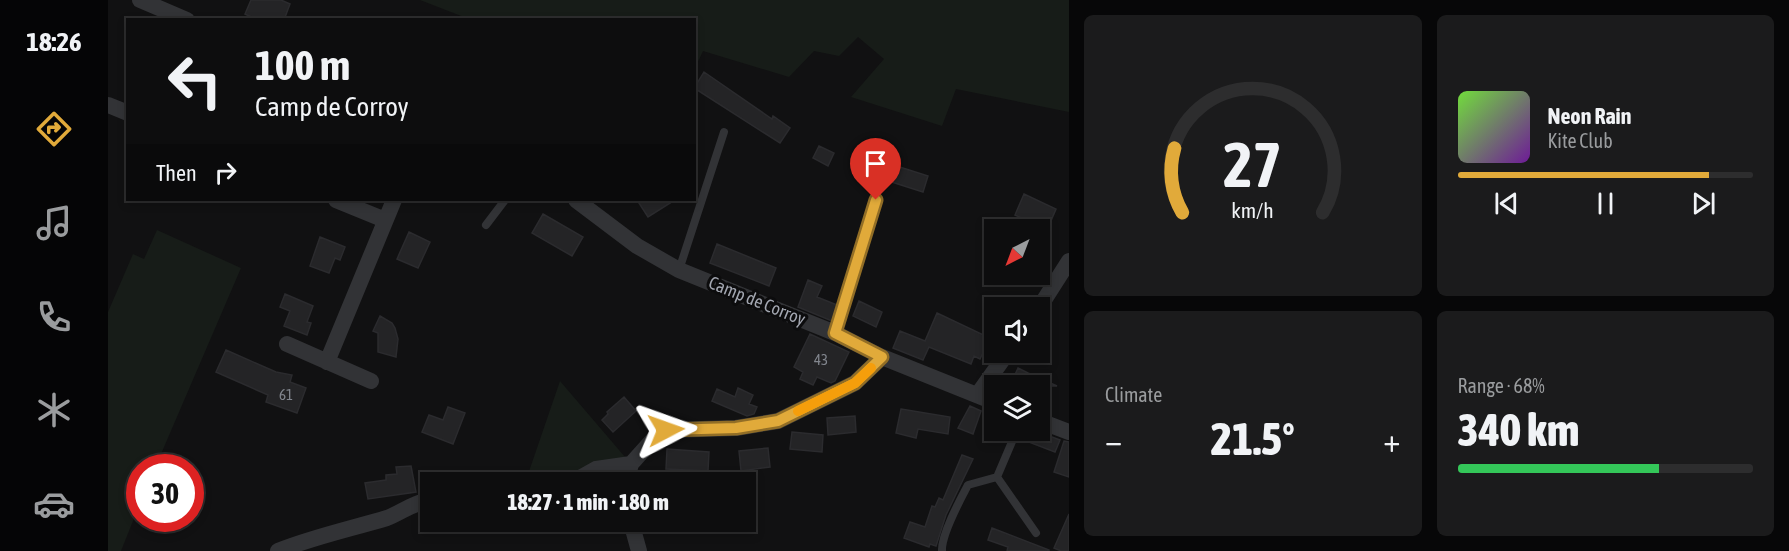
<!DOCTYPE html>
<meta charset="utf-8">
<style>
body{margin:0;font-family:"Asap Condensed",sans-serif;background:#1b1b1c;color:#f1f3f6;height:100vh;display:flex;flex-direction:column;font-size:22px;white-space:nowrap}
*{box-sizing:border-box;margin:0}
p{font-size:20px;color:#9a9c9e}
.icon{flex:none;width:33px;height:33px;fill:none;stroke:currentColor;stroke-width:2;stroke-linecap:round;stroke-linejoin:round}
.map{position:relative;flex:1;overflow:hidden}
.panel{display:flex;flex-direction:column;gap:15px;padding:15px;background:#070708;width:720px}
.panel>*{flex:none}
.banner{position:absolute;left:18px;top:18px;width:570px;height:183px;border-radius:0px;box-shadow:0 3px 9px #0003,0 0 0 2px #2d2d2e;background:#0d0d0e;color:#f1f3f6;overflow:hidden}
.needle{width:39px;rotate:222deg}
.controls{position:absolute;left:876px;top:219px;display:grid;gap:12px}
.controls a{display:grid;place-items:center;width:66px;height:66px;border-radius:0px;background:#0d0d0e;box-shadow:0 3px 9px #0003,0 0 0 2px #2d2d2e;font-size:30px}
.speed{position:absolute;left:18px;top:454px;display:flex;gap:12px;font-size:30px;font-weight:700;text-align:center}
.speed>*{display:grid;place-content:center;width:78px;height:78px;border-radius:50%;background:#0d0d0e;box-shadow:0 3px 9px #0003,0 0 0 2px #2d2d2e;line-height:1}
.speed .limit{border:9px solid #d22;background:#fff;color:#111}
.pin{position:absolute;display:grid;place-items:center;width:51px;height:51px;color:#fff;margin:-62px -26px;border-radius:50% 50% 50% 0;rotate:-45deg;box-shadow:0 0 6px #0007}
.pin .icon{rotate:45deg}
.me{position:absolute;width:66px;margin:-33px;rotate:86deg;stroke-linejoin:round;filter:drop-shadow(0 0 4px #0008)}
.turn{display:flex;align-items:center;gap:21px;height:126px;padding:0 30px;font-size:27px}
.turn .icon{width:78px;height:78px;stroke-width:2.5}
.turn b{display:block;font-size:42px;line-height:51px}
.then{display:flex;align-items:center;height:57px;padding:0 30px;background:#0003;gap:12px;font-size:22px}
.big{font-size:45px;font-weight:800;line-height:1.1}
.panel .widget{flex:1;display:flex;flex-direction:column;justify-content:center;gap:9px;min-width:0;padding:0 21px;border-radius:9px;background:#1b1b1c}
.panel .dial{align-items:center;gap:0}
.dial svg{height:156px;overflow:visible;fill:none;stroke:#2d2d2e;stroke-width:7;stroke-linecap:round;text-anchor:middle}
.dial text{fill:#f1f3f6;stroke:none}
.song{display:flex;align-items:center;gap:18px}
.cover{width:72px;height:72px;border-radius:9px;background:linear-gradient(135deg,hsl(100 70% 55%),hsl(280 70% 35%))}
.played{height:6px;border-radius:3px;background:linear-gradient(90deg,#e1aa3a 85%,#2d2d2e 85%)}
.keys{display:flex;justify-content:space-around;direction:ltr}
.heat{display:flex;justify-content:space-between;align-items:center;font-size:33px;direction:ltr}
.charge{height:9px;border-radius:4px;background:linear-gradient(90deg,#34c759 68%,#2d2d2e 0)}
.panel .tiles{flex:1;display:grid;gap:15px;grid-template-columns:repeat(2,1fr)}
.trip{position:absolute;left:312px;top:472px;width:336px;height:60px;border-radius:0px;background:#0d0d0e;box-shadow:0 3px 9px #0003,0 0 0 2px #2d2d2e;font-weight:800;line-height:60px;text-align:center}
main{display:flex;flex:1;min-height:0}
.tabs{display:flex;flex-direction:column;width:108px;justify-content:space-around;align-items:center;background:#050506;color:#9a9c9e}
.tabs .icon{width:42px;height:42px}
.tabs .on{color:#e1aa3a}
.tabs b{font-size:27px;color:#f1f3f6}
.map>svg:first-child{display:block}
.green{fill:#171c18}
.building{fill:#242426;stroke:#2b2b2e;stroke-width:1.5}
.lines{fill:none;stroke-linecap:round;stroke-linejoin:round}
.service{stroke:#323336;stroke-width:8}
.minor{stroke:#323336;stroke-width:16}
.route-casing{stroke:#926e26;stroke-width:15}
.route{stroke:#e1aa3a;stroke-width:10}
.slow{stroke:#f59e0b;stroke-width:10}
.labels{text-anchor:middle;stroke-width:6;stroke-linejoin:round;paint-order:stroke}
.number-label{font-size:15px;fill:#82868e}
.street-label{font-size:18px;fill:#a3a7b1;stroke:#0c0c0d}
</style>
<main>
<nav class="tabs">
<b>18:26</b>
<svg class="icon on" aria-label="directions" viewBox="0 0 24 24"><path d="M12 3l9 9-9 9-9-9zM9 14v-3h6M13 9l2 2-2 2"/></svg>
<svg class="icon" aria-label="music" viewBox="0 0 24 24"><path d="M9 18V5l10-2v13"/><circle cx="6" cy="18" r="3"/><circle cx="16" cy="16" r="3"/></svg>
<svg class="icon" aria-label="phone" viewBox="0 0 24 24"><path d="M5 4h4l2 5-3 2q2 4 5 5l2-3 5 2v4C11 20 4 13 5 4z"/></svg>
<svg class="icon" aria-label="climate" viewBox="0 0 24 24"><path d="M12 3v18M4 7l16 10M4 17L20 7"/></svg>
<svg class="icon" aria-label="car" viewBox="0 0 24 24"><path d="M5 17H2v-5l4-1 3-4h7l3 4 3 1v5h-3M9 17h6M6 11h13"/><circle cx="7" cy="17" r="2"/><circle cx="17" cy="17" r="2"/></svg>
</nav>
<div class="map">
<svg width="961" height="551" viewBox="0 0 961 551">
<rect width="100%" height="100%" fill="#111112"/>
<path class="green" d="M312 0H961V112L848 89 834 126 743 97 776 59 750 37 731 56 706 51 681 77 595 51 587 68 586 20 361 19Z
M49 230 133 268 47 468H32L31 506 13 551H0V312L25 254 36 259Z
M452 381 523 464 463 483H417Z"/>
<path class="building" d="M143 0H173L182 4 176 20H150L137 14Z
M596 72 664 119 665 116 682 128 672 143 586 88Z
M711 146 726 153 720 166 705 158Z
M751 154 820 176 815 192 746 170Z
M916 194 948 209 939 230H917L920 221 907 215Z
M529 200H567L540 217Z
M435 214 475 237 464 256 424 233Z
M301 232 322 242 310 268 289 259Z
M212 237 237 247 232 260 227 258 221 273 202 266Z
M609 244 668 268 661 286 602 263Z
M700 280 714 286 709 297 729 305 724 321 690 307Z
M177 294 205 306 199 322 203 323 199 335 176 326 182 311 172 307Z
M751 301 774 312 768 327 745 316Z
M829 313 882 338 872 359 866 356 863 364 821 347 815 360 785 348 792 331 817 341Z
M272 316 284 323 287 328 290 339 288 357 270 352V333L265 331Z
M702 334 741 352 727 381 723 383 709 377 705 385 692 379 695 372 686 367Z
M118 350 168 372 184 375 182 382 198 388 189 413 158 402 160 395 108 372Z
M910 368 920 373 949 386H902Z
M630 388 645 395 641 404 649 407 646 414 639 416 604 401 609 389 627 397Z
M516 397 528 411 505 432 494 420 500 414 499 412Z
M862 406 873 411 865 434 850 428Z
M340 407 357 413 345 444 314 432 321 415 335 420Z
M793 409 842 417 840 434 810 429 808 438 788 433Z
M747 416 748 432 720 435 719 418Z
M925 430 952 440 947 452 921 442Z
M684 432 715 435 714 452 682 449Z
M956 441 961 442V477L946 472Z
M660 448 662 467 633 471 631 451Z
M559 449 601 452 600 471 558 469Z
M854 455 865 459 838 515 828 546 822 544 821 547 796 538 802 522 817 527 824 506 827 507 831 498 835 500Z
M303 466 308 492 260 499 257 483 278 480V475L289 474 288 467Z
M961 514V551H953L946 548Z
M884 528 941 550V551H899L900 547 880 540Z"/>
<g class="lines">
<path class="service" d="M378 225 397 200
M571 270 616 132
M727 333 767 200
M909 430 889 477 928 533
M834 551C833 535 852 500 860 485L889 477"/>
<path class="minor" d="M32 0 79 20
M0 105 20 113
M228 200 277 220
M468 200 529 246 571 270 727 333 774 357 886 402
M931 308 961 261
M179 344 263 381
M219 362 286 200
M870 394 900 352
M932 421 961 432
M463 483 488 469 523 464
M518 483 523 464 549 435 558 430 628 428 670 421 747 383 774 357
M523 522 531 551
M170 551C205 537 242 529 279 518 293 513 307 501 322 501"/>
</g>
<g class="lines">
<g class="route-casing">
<path id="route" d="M558 430 628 428 670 421 747 383 774 357 727 333 768 200"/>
</g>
<use href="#route" class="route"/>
<path class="slow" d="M690 411 747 383 763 368"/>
</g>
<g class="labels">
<g class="number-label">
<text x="713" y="365">43</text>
<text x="178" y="400">61</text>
</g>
<g class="street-label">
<text transform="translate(649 301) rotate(22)" y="6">Camp de Corroy</text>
</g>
</g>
</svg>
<div class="controls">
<a><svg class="needle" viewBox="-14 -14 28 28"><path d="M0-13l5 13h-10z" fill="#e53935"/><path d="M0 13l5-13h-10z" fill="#9a9c9e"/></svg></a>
<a><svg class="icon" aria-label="sound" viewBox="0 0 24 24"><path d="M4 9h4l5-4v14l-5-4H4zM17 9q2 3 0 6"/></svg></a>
<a><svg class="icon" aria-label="layers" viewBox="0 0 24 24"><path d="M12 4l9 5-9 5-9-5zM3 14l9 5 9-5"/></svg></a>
</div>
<div class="speed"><div class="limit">30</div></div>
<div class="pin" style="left:768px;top:200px;background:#d93025"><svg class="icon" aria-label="arrive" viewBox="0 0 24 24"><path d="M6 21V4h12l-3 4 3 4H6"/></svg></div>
<svg class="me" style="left:558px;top:430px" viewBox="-20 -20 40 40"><path d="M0-17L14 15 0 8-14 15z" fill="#e1aa3a" stroke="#fff" stroke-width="4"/></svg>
<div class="trip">18:27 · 1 min · 180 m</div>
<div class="banner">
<div class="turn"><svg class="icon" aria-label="left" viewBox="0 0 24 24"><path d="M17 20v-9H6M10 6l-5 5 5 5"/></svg><div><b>100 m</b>Camp de Corroy</div></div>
<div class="then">Then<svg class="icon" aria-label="right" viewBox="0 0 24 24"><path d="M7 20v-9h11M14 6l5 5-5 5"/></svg></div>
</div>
</div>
<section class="panel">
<div class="tiles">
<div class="widget dial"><svg viewBox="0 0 100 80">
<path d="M14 69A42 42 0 1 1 86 69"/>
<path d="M14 69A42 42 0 0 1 10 36" stroke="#e1aa3a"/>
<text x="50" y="56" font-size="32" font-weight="700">27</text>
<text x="50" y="72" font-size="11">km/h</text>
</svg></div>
<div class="widget">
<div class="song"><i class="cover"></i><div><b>Neon Rain</b><p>Kite Club</p></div></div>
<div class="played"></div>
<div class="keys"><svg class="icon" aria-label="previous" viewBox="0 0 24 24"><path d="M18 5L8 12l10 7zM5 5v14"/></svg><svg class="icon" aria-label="pause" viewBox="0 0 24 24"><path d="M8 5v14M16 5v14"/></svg><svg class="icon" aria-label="next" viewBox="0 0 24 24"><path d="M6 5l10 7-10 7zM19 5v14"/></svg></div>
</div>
<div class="widget"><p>Climate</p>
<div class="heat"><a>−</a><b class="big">21.5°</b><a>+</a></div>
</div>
<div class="widget"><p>Range · 68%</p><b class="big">340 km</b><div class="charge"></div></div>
</div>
</section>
</main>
